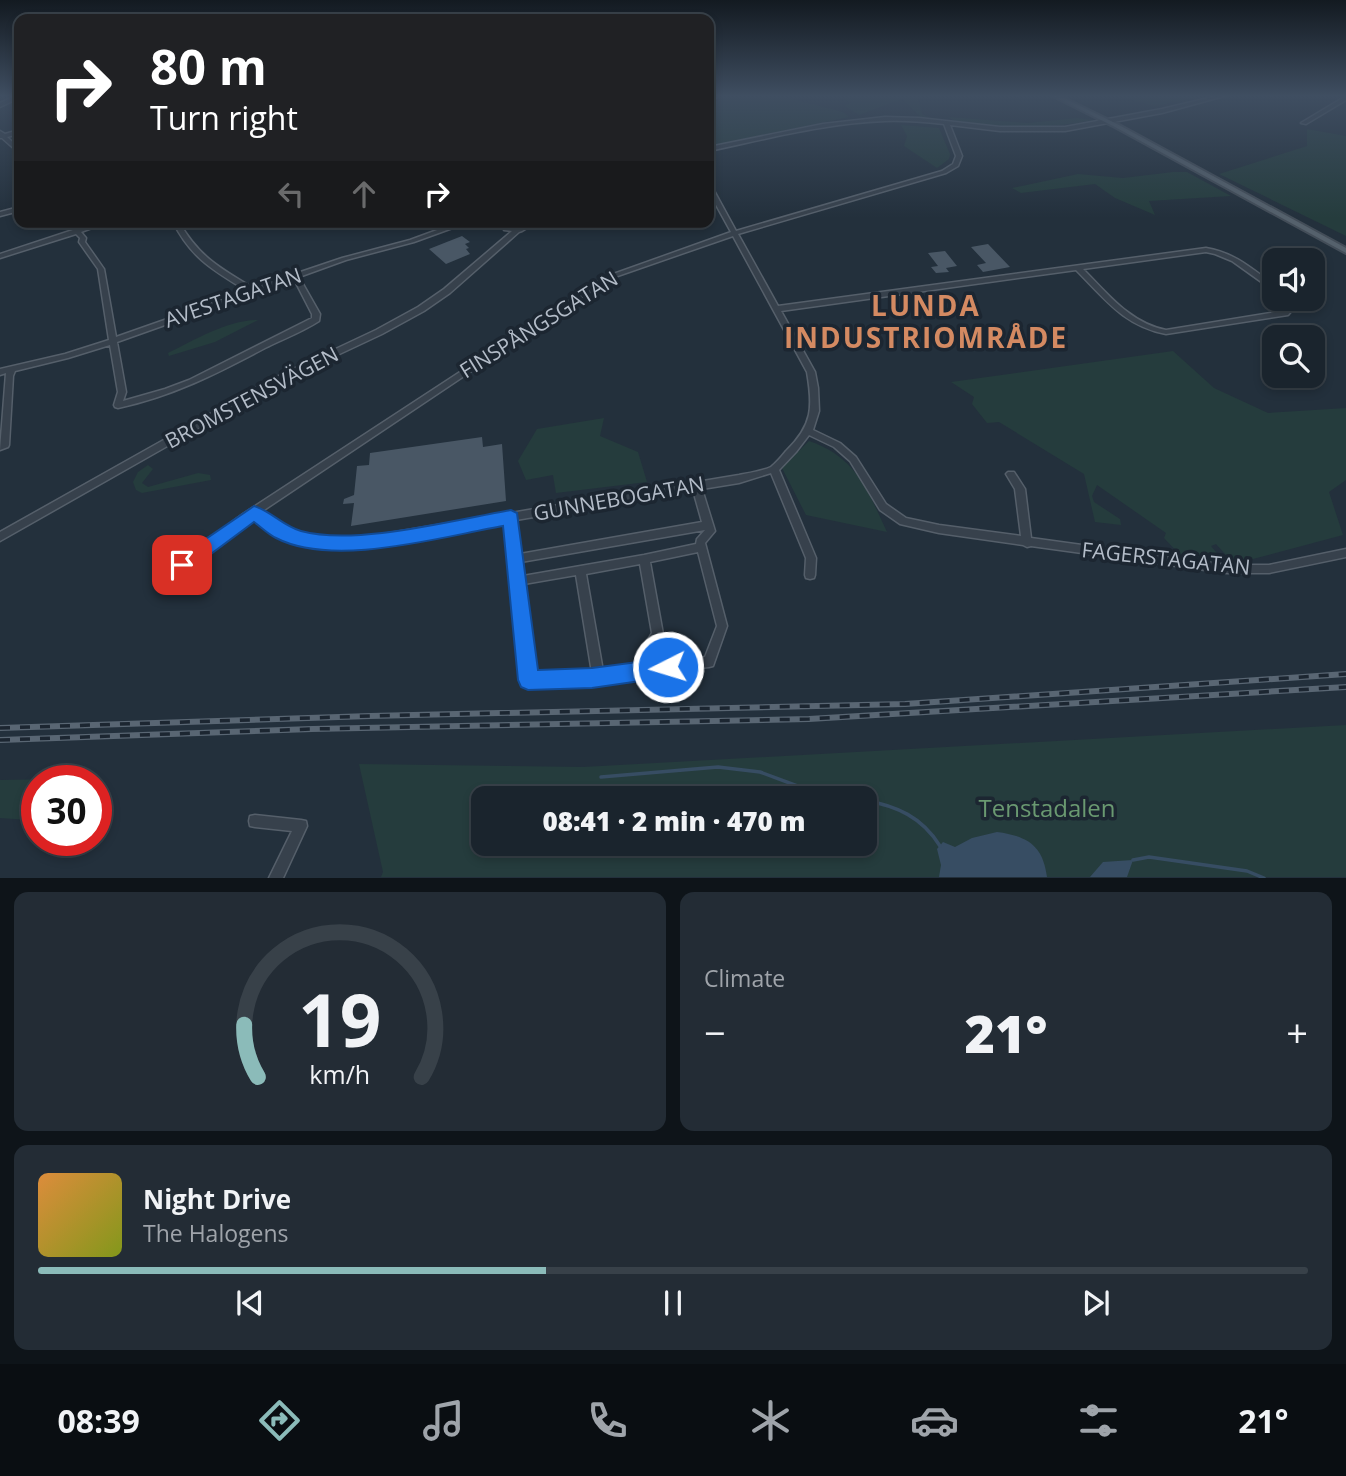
<!DOCTYPE html>
<meta charset="utf-8">
<style>
body{margin:0;font-family:"Open Sans",sans-serif;background:#232c35;color:#f1f3f6;height:100vh;display:flex;flex-direction:column;font-size:26px;white-space:nowrap}
*{box-sizing:border-box;margin:0}
p{font-size:23px;color:#9fa4aa}
.icon{flex:none;width:38px;height:38px;fill:none;stroke:currentColor;stroke-width:2;stroke-linecap:round;stroke-linejoin:round}
.map{position:relative;height:878px;overflow:hidden}
.drawer{display:flex;flex-direction:column;gap:14px;padding:14px;background:#0e1419;flex:1}
.drawer>*{flex:none}
.hud{position:absolute;left:14px;top:14px;width:700px;height:214px;border-radius:14px;box-shadow:0 4px 10px #0003,0 0 0 2px #384149;background:#202124;color:#fff;overflow:hidden}
.fabs{position:absolute;left:1262px;top:248px;display:grid;gap:14px}
.fabs a{display:grid;place-items:center;width:63px;height:63px;border-radius:14px;background:#1a242d;box-shadow:0 4px 10px #0003,0 0 0 2px #384149;font-size:35px}
.speed{position:absolute;left:21px;top:765px;display:flex;gap:14px;font-size:35px;font-weight:700;text-align:center}
.speed>*{display:grid;place-content:center;width:91px;height:91px;border-radius:50%;background:#1a242d;box-shadow:0 4px 10px #0003,0 0 0 2px #384149;line-height:1}
.speed .limit{border:10px solid #d22;background:#fff;color:#111}
.pin{position:absolute;display:grid;place-items:center;width:60px;height:60px;color:#fff;margin:-30px;border-radius:14px;box-shadow:0 4px 10px #0006}
.me{position:absolute;width:77px;margin:-38px;rotate:265deg;stroke-linejoin:round;filter:drop-shadow(0 0 5px #0008)}
.turn{display:flex;align-items:center;gap:24px;height:147px;padding:0 21px;font-size:32px}
.turn .icon{width:91px;height:91px;stroke-width:2.5}
.turn b{display:block;font-size:49px;line-height:60px}
.lanes{display:flex;align-items:center;height:66px;padding:0 21px;background:#0003;justify-content:center;gap:35px;direction:ltr}
.lanes .off{opacity:.35}
.big{font-size:52px;font-weight:800;line-height:1.1}
.drawer .widget{flex:1;display:flex;flex-direction:column;justify-content:center;gap:10px;min-width:0;padding:0 24px;border-radius:14px;background:#232c35}
.drawer .dial{align-items:center;gap:0}
.dial svg{height:182px;overflow:visible;fill:none;stroke:#384149;stroke-width:7;stroke-linecap:round;text-anchor:middle}
.dial text{fill:#f1f3f6;stroke:none}
.song{display:flex;align-items:center;gap:21px}
.cover{width:84px;height:84px;border-radius:10px;background:linear-gradient(135deg,hsl(30 70% 55%),hsl(70 70% 35%))}
.played{height:7px;border-radius:4px;background:linear-gradient(90deg,#8bbbb9 40%,#384149 40%)}
.keys{display:flex;justify-content:space-around;direction:ltr}
.heat{display:flex;justify-content:space-between;align-items:center;font-size:38px;direction:ltr}
.drawer .tiles{flex:1;display:grid;gap:14px;grid-template-columns:1fr 1fr}
.widget:last-child{grid-column:span 2}
.trip{position:absolute;left:471px;top:786px;width:406px;height:70px;border-radius:14px;background:#1a242d;box-shadow:0 4px 10px #0003,0 0 0 2px #384149;font-weight:800;line-height:70px;text-align:center}
.tabs{display:flex;height:112px;justify-content:space-around;align-items:center;background:#0a0e12;color:#9fa4aa}
.tabs .icon{width:49px;height:49px}
.tabs .on{color:#8bbbb9}
.tabs b{font-size:32px;color:#f1f3f6}
.map>svg:first-child{display:block}
.green{fill:#253c3d;fill-rule:evenodd}
.water{fill:#374d63}
.lines{fill:none;stroke-linecap:round;stroke-linejoin:round}
.stream{stroke:#374d63;stroke-width:3.5}
.building{fill:#495765}
.minor-casing{stroke:#555f6a;stroke-width:3}
.major-casing{stroke:#434d58;stroke-width:4}
.minor{fill:#37414c;fill-rule:evenodd}
.major{fill:#55616c;fill-rule:evenodd}
.rail-casing{stroke:#596673;stroke-width:6}
.rail{stroke:#1c2631;stroke-width:3.5;stroke-dasharray:10;stroke-linecap:butt}
.route{fill:#1a73e8;stroke:#114b97;stroke-width:2}
.labels{text-anchor:middle;stroke-width:7;stroke-linejoin:round;paint-order:stroke}
.street-label{font-size:21px;fill:#b3bcc8;stroke:#1c2631}
.near-park-label{font-size:24px;fill:#6a9971;stroke:#1c2631}
.district-label{font-size:28px;font-weight:bold;letter-spacing:2px;fill:#d48a62;stroke:#1c2631}
</style>
<div class="map">
<svg width="1346" height="878" viewBox="0 0 1346 878">
<rect width="100%" height="100%" fill="#23303c"/>
<path class="green" d="M724 95H776L843 112 849 117 709 146V109Z
M845 95H921L923 99H918L922 114 928 117H921L902 99 859 115 845 106 851 102 842 99Z
M1113 95H1209L1155 106Z
M948 117 1028 123 1077 118 1092 120C1063 127 971 134 948 117Z
M901 125 939 128 950 154 949 159 937 168 904 146 907 136Z
M1307 129 1346 136V236L1219 174 1307 146Z
M1173 172H1187L1231 196 1149 201 1155 215 1115 198 1095 184 1021 193 1012 188 1078 174 1123 178Z
M258 320 215 342 169 356 168 353C195 340 227 320 258 320Z
M1173 351 1214 388 1268 413 1346 408V480L1329 492 1343 535 1234 564 1216 544 1211 546 1221 558 1211 561 1181 556 1164 538 1166 533 1097 485 1092 496 1094 502 1120 519 1121 525 1095 522 1084 474 999 422 987 423 972 404 974 397 951 382Z
M604 418 600 436 638 452 647 482 556 493 553 475 526 480 518 461 537 429Z
M809 441C856 457 867 489 887 532L806 515 782 468Z
M148 465 153 469 142 483 148 487 198 473 210 475 211 480 142 493 136 490 133 482 138 472Z
M1346 725V877H381L383 872 359 764 583 767ZM483 798H864V844H483Z
M57 779 37 780V809L30 820 0 818V780Z"/>
<path class="water" d="M997 832C1027 836 1043 845 1047 877H939L941 865 937 849 943 842 955 847 972 838Z
M1133 860 1127 877H1090L1103 862Z"/>
<g class="lines">
<path class="stream" d="M601 777 718 767 760 772 811 791 853 798
M864 800C897 806 922 817 940 846
M1133 860 1149 857 1247 871 1264 878"/>
</g>
<path class="building" d="M462 236 470 242 465 244 469 248 466 249 470 254 446 264 429 249Z
M988 244 1010 267 983 272 977 265 986 263 971 247Z
M945 251 957 266 946 268 949 272 936 273 931 267 938 266 928 253Z
M482 437 483 447 502 444 506 501 351 526 354 503 343 504 344 499 354 495 357 466 369 465 370 453Z"/>
<g class="lines">
<g class="minor-casing">
<path id="minor" d="M17 95H19V98L0 107V103Z
M714 95H719L709 103V100Z
M1221 95H1228L1162 113 1065 131H1000L950 125 962 156 958 166 946 173 738 234 778 306 1206 248C1235 253 1251 268 1274 285V291L1232 261 1215 254 1206 252 1083 269C1108 294 1130 323 1166 330L1283 311 1287 307 1283 299H1290L1295 307 1288 315 1166 334C1124 326 1105 299 1076 270L781 311 815 372 818 388 819 411 813 430 840 443 856 457 886 504 906 518 939 525 1021 536 1015 489 1006 474 1008 472H1014L1025 489 1031 538 1227 565H1269L1346 549V557L1269 573H1227L1031 546 1027 547 1023 545 939 533 900 524 880 510 850 461 834 447 809 435 796 452 779 470 816 558 815 575 814 578 810 579 806 578 805 575 806 558 771 473 739 483 702 489 715 531 705 543 727 626 713 666 709 667 647 673 591 683 529 685 525 684 523 680 507 522C475 527 443 533 412 538 377 544 340 552 305 544 285 540 269 530 254 517L186 568 179 588 175 589 171 588 170 585 178 562 243 514 605 277 731 232 709 192V185L712 187 736 231 942 171 953 164 956 156 944 124C925 122 905 120 885 121 826 123 766 139 709 151V147L823 124 885 117 919 118 1000 127H1065L1162 109ZM733 236 807 372C813 407 813 425 786 451 782 456 776 463 771 467 762 471 749 473 739 475L360 538C318 541 295 539 261 512L609 279ZM693 490 702 522 520 554 516 520ZM705 530 697 539 696 544 644 555 523 576 521 562ZM698 552 717 626 705 657 652 662V654L663 634 650 562ZM640 564 652 633 640 653 641 664 603 671 586 574ZM576 575 592 673 534 674 524 584Z
M1346 96V100L1306 124 1301 123Z
M19 130V134L7 137 19 148V153L2 138H0V131L5 134Z
M19 207V211L0 216V212Z
M66 222H73L78 229 98 222H108L81 232 86 238 85 242 104 269 116 337 247 291C213 270 192 259 173 222H179C199 257 220 268 253 288L342 258 410 240 459 222H469L414 242 346 260 299 277 320 314 319 321C302 332 283 339 265 348 216 374 173 396 118 408L115 407 114 405 118 392 110 345 68 358 15 371 13 376 9 445 8 447 0 450 6 373 0 375V369L65 354 109 340 98 269 79 242 80 238 76 234 0 258V254L73 230ZM294 279 312 314V318L189 380 165 389 123 401 126 392 117 342 252 294H257V292Z
M529 222H537L522 231 519 232 450 293 424 311 382 334 280 382 0 541V532L274 378 376 330 418 307 444 289 512 231 504 230V228H519Z
M255 815 301 820 306 821 307 826 283 878H269L292 831 255 827 250 826 249 821 250 816Z"/>
</g>
<g class="major-casing">
<path id="major" d="M1051 95H1058L1119 125 1346 248V253L1115 127Z"/>
</g>
<use href="#minor" class="minor"/>
<use href="#major" class="major"/>
<g class="rail-casing">
<path id="rail" d="M0 728 370 716 905 704 1346 674
M0 740 312 729 809 719 1346 687"/>
</g>
<use href="#rail" class="rail"/>
</g>
<linearGradient id="sky" x2="0" y2="1"><stop stop-color="#131a21"/><stop offset="0.44" stop-color="#3f4e61"/><stop offset="1" stop-color="#3f4e61" stop-opacity="0"/></linearGradient>
<rect width="1346" height="218" fill="url(#sky)"/>
<path class="route" d="M254 506C271 511 283 526 301 531 356 546 453 520 511 510L517 513 538 670 592 668 668 658 675 661 678 667 675 674 668 677 592 688 528 690 521 687 518 680 503 526C440 537 334 568 276 538 268 534 261 527 254 522L188 571 182 573 175 571 173 565 175 560Z"/>
<g class="labels">
<g class="street-label">
<text transform="translate(233 298) rotate(-19)" y="7">AVESTAGATAN</text>
<text transform="translate(539 325) rotate(-32)" y="7">FINSPÅNGSGATAN</text>
<text transform="translate(252 398) rotate(-28)" y="7">BROMSTENSVÄGEN</text>
<text transform="translate(619 499) rotate(-10)" y="7">GUNNEBOGATAN</text>
<text transform="translate(1166 559) rotate(6)" y="7">FAGERSTAGATAN</text>
</g>
<g class="near-park-label">
<text x="1047" y="817">Tenstadalen</text>
</g>
<g class="district-label">
<text x="926" y="316">LUNDA<tspan x="926" dy="32">INDUSTRIOMRÅDE</tspan></text>
</g>
</g>
</svg>
<div class="fabs">
<a><svg class="icon" aria-label="sound" viewBox="0 0 24 24"><path d="M4 9h4l5-4v14l-5-4H4zM17 9q2 3 0 6"/></svg></a>
<a><svg class="icon" aria-label="search" viewBox="0 0 24 24"><circle cx="10" cy="10" r="6"/><path d="M15 15l6 6"/></svg></a>
</div>
<div class="speed"><div class="limit">30</div></div>
<div class="pin" style="left:182px;top:565px;background:#d93025"><svg class="icon" aria-label="arrive" viewBox="0 0 24 24"><path d="M6 21V4h12l-3 4 3 4H6"/></svg></div>
<svg class="me" style="left:668px;top:667px" viewBox="-20 -20 40 40"><circle r="17" fill="#1a73e8" stroke="#fff" stroke-width="3"/><path d="M0-11L8 9 0 5-8 9z" fill="#fff"/></svg>
<div class="trip">08:41 · 2 min · 470 m</div>
<div class="hud">
<div class="turn"><svg class="icon" aria-label="right" viewBox="0 0 24 24"><path d="M7 20v-9h11M14 6l5 5-5 5"/></svg><div><b>80 m</b>Turn right</div></div>
<div class="lanes"><svg class="icon off" aria-label="left" viewBox="0 0 24 24"><path d="M17 20v-9H6M10 6l-5 5 5 5"/></svg><svg class="icon off" aria-label="ahead" viewBox="0 0 24 24"><path d="M12 20V5M6 11l6-6 6 6"/></svg><svg class="icon" aria-label="right" viewBox="0 0 24 24"><path d="M7 20v-9h11M14 6l5 5-5 5"/></svg></div>
</div>
</div>
<section class="drawer">
<div class="tiles">
<div class="widget dial"><svg viewBox="0 0 100 80">
<path d="M14 69A42 42 0 1 1 86 69"/>
<path d="M14 69A42 42 0 0 1 8 46" stroke="#8bbbb9"/>
<text x="50" y="56" font-size="32" font-weight="700">19</text>
<text x="50" y="72" font-size="11">km/h</text>
</svg></div>
<div class="widget"><p>Climate</p>
<div class="heat"><a>−</a><b class="big">21°</b><a>+</a></div>
</div>
<div class="widget">
<div class="song"><i class="cover"></i><div><b>Night Drive</b><p>The Halogens</p></div></div>
<div class="played"></div>
<div class="keys"><svg class="icon" aria-label="previous" viewBox="0 0 24 24"><path d="M18 5L8 12l10 7zM5 5v14"/></svg><svg class="icon" aria-label="pause" viewBox="0 0 24 24"><path d="M8 5v14M16 5v14"/></svg><svg class="icon" aria-label="next" viewBox="0 0 24 24"><path d="M6 5l10 7-10 7zM19 5v14"/></svg></div>
</div>
</div>
</section>
<nav class="tabs">
<b>08:39</b>
<svg class="icon on" aria-label="directions" viewBox="0 0 24 24"><path d="M12 3l9 9-9 9-9-9zM9 14v-3h6M13 9l2 2-2 2"/></svg>
<svg class="icon" aria-label="music" viewBox="0 0 24 24"><path d="M9 18V5l10-2v13"/><circle cx="6" cy="18" r="3"/><circle cx="16" cy="16" r="3"/></svg>
<svg class="icon" aria-label="phone" viewBox="0 0 24 24"><path d="M5 4h4l2 5-3 2q2 4 5 5l2-3 5 2v4C11 20 4 13 5 4z"/></svg>
<svg class="icon" aria-label="climate" viewBox="0 0 24 24"><path d="M12 3v18M4 7l16 10M4 17L20 7"/></svg>
<svg class="icon" aria-label="car" viewBox="0 0 24 24"><path d="M5 17H2v-5l4-1 3-4h7l3 4 3 1v5h-3M9 17h6M6 11h13"/><circle cx="7" cy="17" r="2"/><circle cx="17" cy="17" r="2"/></svg>
<svg class="icon" aria-label="filters" viewBox="0 0 24 24"><path d="M4 7h16M4 17h16"/><circle cx="9" cy="7" r="2"/><circle cx="15" cy="17" r="2"/></svg>
<b>21°</b>
</nav>
